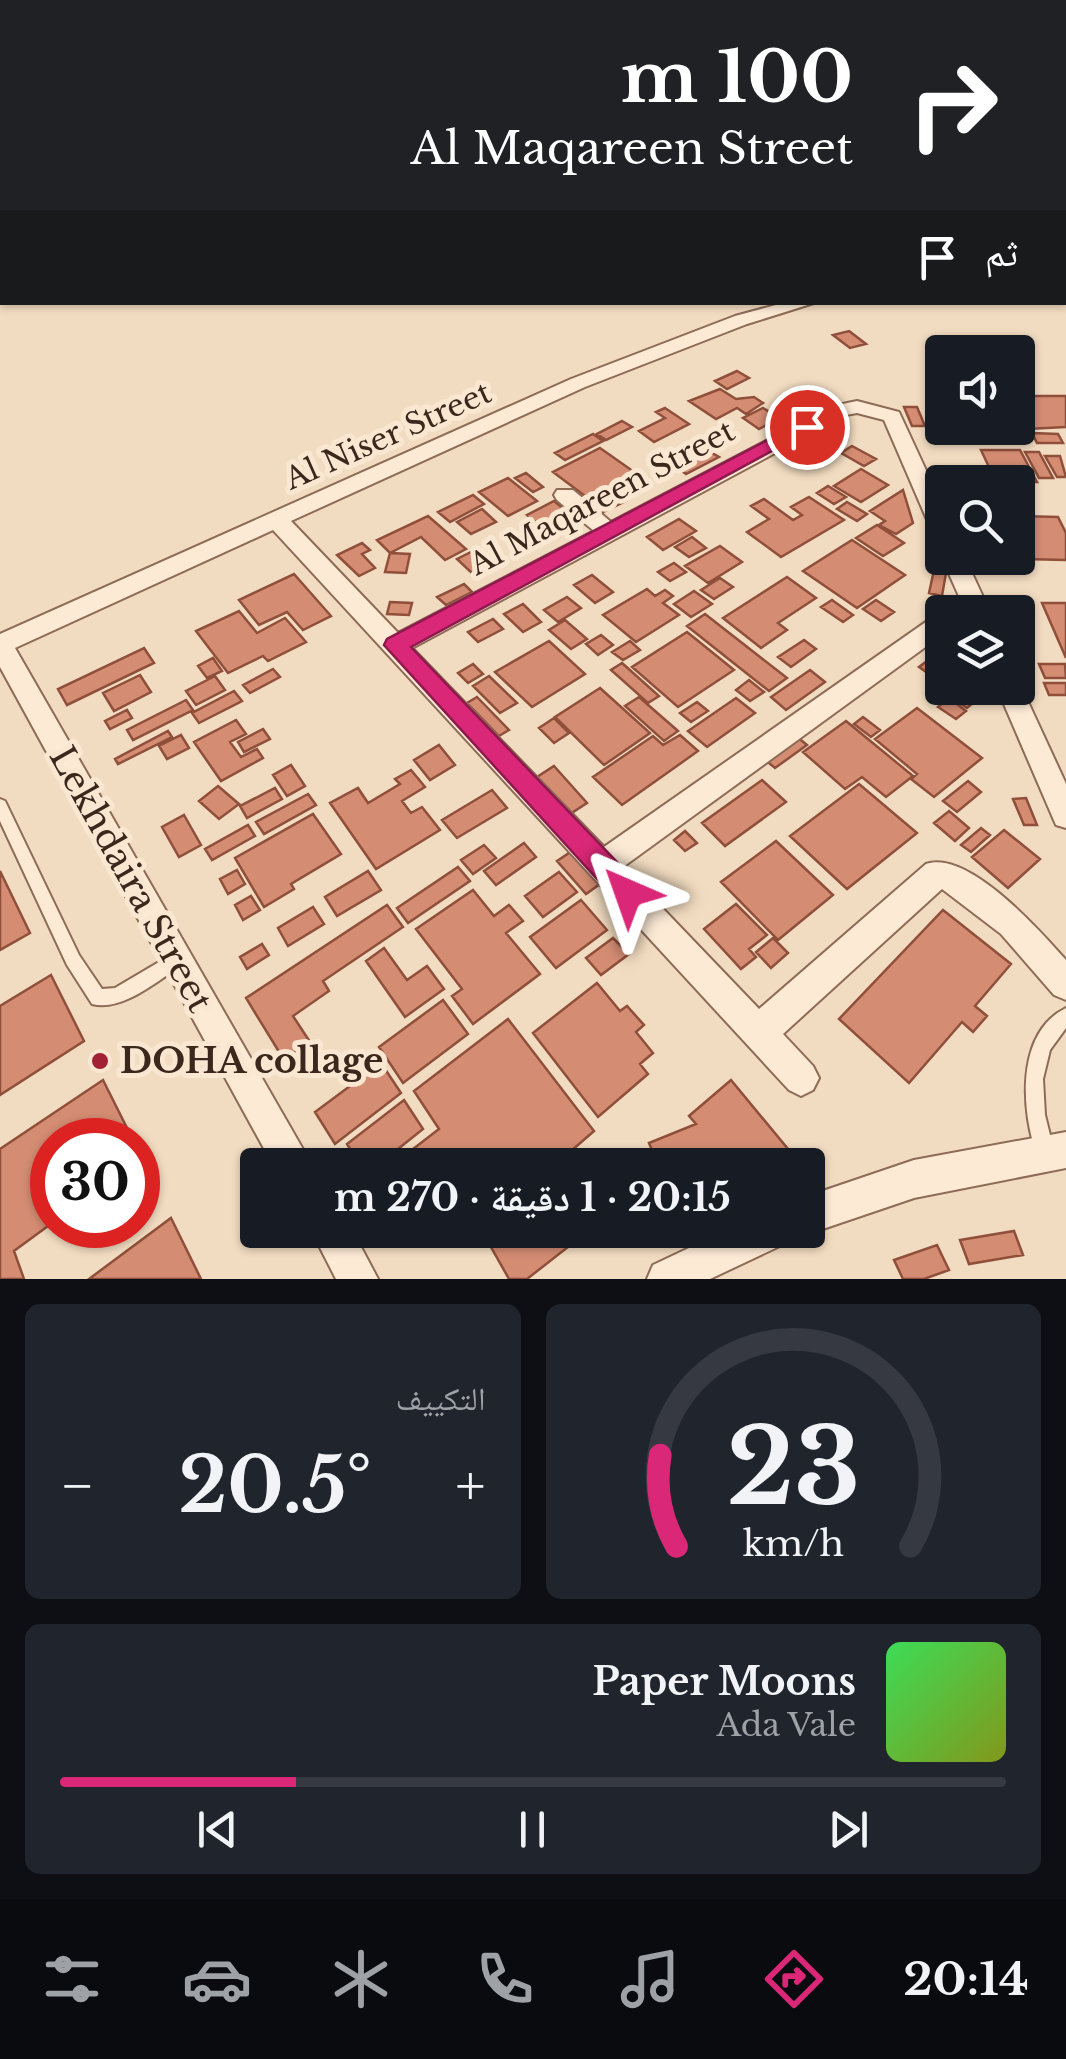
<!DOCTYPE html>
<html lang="ar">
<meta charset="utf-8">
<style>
body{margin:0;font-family:"Libre Baskerville","Noto Naskh Arabic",serif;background:#20242c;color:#f1f3f6;direction:rtl;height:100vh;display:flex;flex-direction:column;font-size:38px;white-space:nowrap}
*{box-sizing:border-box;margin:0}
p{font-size:32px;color:#9ea1a6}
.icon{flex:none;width:55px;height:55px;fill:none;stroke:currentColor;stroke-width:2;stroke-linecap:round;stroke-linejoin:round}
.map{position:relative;height:1279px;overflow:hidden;direction:ltr}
.drawer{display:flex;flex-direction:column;gap:25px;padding:25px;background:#0d0f14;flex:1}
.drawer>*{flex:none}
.top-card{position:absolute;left:0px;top:0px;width:1068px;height:305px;box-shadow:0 2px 8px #0004;direction:rtl;background:#202124;color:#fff;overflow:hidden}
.buttons{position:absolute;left:925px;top:335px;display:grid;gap:20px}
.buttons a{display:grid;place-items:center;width:110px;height:110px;border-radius:10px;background:#171b24;box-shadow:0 2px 8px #0004;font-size:50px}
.speed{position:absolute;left:30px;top:1118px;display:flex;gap:20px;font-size:50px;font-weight:700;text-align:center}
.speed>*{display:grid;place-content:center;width:130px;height:130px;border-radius:50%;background:#171b24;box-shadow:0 2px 8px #0004;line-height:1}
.speed .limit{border:15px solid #d22;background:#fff;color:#111}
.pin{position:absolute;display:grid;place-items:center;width:85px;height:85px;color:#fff;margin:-42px;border:5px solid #fff;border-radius:50%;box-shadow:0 2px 10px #0007}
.me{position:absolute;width:110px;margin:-55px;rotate:317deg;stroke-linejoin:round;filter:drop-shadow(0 0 8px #0008)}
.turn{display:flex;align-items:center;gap:35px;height:210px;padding:0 50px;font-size:45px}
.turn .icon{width:130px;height:130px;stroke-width:2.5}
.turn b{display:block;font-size:70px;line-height:85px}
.then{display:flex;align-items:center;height:95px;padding:0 50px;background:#0003;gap:20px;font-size:38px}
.big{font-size:75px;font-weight:800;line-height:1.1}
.drawer .tile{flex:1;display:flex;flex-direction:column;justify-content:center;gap:15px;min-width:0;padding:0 35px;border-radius:15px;background:#20242c}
.drawer .dial{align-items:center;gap:0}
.dial svg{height:260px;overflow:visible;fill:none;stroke:#363941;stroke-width:7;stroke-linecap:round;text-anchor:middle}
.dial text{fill:#f1f3f6;stroke:none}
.song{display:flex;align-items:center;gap:30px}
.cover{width:120px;height:120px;border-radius:15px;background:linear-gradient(135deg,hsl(130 70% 55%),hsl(70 70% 35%))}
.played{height:10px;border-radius:5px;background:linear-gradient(90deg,#db2777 25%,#363941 25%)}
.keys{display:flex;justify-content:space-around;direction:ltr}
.heat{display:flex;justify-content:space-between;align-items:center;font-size:55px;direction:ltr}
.drawer .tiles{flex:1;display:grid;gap:25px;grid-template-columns:1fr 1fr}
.tile:last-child{grid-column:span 2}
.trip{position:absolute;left:240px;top:1148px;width:585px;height:100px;border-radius:10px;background:#171b24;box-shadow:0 2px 8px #0004;font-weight:800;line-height:100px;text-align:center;direction:rtl}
.tab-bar{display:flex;height:160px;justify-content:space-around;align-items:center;background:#090b0e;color:#9ea1a6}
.tab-bar .icon{width:70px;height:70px}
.tab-bar .on{color:#db2777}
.tab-bar b{font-size:45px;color:#f1f3f6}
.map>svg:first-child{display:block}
.building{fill:#d48d73;stroke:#8f4f3a;stroke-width:2.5}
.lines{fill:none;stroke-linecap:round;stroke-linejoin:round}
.service-casing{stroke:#8d6b56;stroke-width:4}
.minor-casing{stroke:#8d6b56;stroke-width:4}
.path{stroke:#8d6b56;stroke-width:2.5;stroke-dasharray:4 2.5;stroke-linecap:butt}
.service{fill:#fcead5;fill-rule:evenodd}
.minor{fill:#fcead5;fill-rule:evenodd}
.route{fill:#db2777;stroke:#8e194d;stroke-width:2.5}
.poi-dot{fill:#a22135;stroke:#f9e7d1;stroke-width:4}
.labels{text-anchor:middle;stroke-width:10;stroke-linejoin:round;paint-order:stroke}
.street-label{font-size:30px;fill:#3b271c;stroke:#f9e7d1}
.near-street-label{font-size:35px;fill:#3b271c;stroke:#f9e7d1}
.near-poi-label{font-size:35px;font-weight:bold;fill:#3b271c;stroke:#f9e7d1;text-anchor:start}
</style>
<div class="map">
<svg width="1066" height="1279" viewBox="0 0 1066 1279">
<rect width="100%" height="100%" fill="#f2dcc1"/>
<path class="building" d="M849 331 866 344 850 348 833 335Z
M737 371 749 378 727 389 715 381Z
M720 389 736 399 754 397 763 403 746 414 737 408 716 419 689 401Z
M1018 396H1066V427L1027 429 1018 411Z
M904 407H917L925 426H912Z
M665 408 689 424 654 442 639 431 665 418 656 412Z
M763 408 780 418 759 429 743 418Z
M622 421 632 427 606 440 597 434Z
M967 428H1013L1022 443H974Z
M1032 433 1058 434 1063 443H1037Z
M593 434 603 441 565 460 555 453Z
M852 446 876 459 864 466 841 453Z
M600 448 637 474 589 499 553 472Z
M981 450H1020L1037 482H996Z
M1025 452H1039L1053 478H1039Z
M712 453 719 457 686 474 679 469Z
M1045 456H1060L1066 477H1057Z
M861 469 888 485 861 502 834 486Z
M526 473 543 487 533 492 515 478Z
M508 478 537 501 508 516 479 492Z
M828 486 846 497 834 504 817 493Z
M612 489 626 501 601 513 587 502Z
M903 490 913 523 896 534 879 525 885 521 870 511Z
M473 495 484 504 450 522 438 512Z
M809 497 844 520 781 557 747 532 769 519 751 506 764 499 793 520 802 515 791 507Z
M554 501 576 519 549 533 527 515Z
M847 502 867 514 857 521 837 509Z
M482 509 496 522 471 534 457 522Z
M428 516 466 549 445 560 421 537 390 553 377 540Z
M1018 516 1058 517 1066 533V560L1023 559 1018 547Z
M679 519 696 531 663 550 647 537Z
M877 525 904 543 883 556 856 538Z
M692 537 706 548 689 557 675 547Z
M852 540 905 575 857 608 803 571Z
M362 543 370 550 362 554 375 568 359 576 337 555Z
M720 546 742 562 708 583 685 566Z
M475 550 493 566 475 576 457 559Z
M390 553 410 554 406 573 385 572Z
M674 563 686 572 670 581 658 572Z
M934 570 946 573 942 596 929 593Z
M294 574 331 616 303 630 287 612 259 625 239 600Z
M592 575 613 592 595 603 574 585Z
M787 577 816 598 778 623 787 630 761 648 723 618Z
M720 578 733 587 714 599 701 590Z
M464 584 472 592 446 605 437 597Z
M647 589 655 596 665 590 673 596 663 603 679 615 636 642 603 615Z
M694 591 712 604 691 617 674 604Z
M567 597 581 608 558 622 544 610Z
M832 600 853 615 843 622 821 607Z
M876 600 894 612 881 621 863 609Z
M390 602 412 603 409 615 387 614Z
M1042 603H1066V658Z
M523 604 541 622 523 632 504 614Z
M239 611 257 633 285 618 306 642 268 661 263 656 228 673 196 631Z
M705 614 787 678 769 691 687 626Z
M493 619 503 629 478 642 468 632Z
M565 620 587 639 571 649 549 630Z
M687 632 734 670 678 707 632 667Z
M601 635 613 645 598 655 586 644Z
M804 640 816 649 791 667 778 657Z
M549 641 585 674 532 707 495 672Z
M630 641 640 650 623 660 612 652Z
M1018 645H1024L1032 667H1019Z
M144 648 154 663 67 705 58 689Z
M935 655 942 660V683L919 667Z
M213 658 222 671 207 678 198 666Z
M622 663 659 696 648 703 611 670Z
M473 664 483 674 468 683 458 673Z
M1039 664H1065L1066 678H1045Z
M273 669 280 677 250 693 243 685Z
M810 670 825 682 786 710 771 697Z
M140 675 151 692 114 711 103 693Z
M215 676 225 690 196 705 186 691Z
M489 676 517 703 500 713 473 686Z
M749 680 764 692 750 701 736 690Z
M1044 683H1066V695H1049Z
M600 688 650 733 604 765 555 717Z
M957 688H977L980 697 967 708 948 695Z
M234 691 242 701 199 723 192 713Z
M477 697 509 730 499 736 467 703Z
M639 697 678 731 664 741 625 706Z
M736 698 755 713 707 747 688 731Z
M949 698 966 711 956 719 938 707Z
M186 700 193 710 133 740 127 730Z
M697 702 708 711 691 722 680 713Z
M917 708 982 758 934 797 911 779 917 774 875 739Z
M127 710 132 718 110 729 105 721Z
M863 717 880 730 871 737 854 724Z
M554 718 569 733 554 743 539 728Z
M236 720 246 734 230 742 241 757 257 749 263 758 221 781 194 742Z
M846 721 913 776 886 797 862 777 845 789 803 752Z
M263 729 270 739 244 752 238 742Z
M168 731 172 737 118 764 115 759Z
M181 735 189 748 167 759 159 746Z
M680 735 698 751 622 805 593 777 653 736 663 745Z
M796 736 807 745 775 768 764 759Z
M439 745 455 765 430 780 414 760Z
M291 765 305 786 287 796 273 775Z
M554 766 587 803 570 814 537 777Z
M411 770 425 787 402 801 411 813 422 807 440 830 376 869 330 803 358 788 368 803 400 784 395 779Z
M762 780 786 802 725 846 702 823Z
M968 781 981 792 957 812 943 801Z
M859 784 917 833 847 889 790 836Z
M218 786 239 804 219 819 199 801Z
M275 788 282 799 247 818 240 806Z
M492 790 507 808 457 838 442 820Z
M308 794 316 805 264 834 256 822Z
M1026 798 1037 825H1024L1013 799Z
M949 811 969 828 955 841 934 823Z
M313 814 341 854 291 884 294 889 264 907 235 858Z
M184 815 201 845 179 857 162 827Z
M248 825 255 836 212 860 205 849Z
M981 828 990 835 971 852 961 845Z
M1004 830 1040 859 1008 888 972 857Z
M685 831 697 843 685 851 674 840Z
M776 841 833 895 778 940 721 882Z
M524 843 536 857 496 885 484 871Z
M484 845 496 858 473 874 461 860Z
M572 851 600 884 586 894 557 861Z
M458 867 470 881 408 923 397 908Z
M237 870 245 884 228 894 220 879Z
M0 871 30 933 0 950Z
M368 871 381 890 337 916 325 897Z
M559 872 577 892 543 917 525 896Z
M473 890 494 916 509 905 523 921 506 933 540 974 473 1024 452 996 462 989 416 929Z
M251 896 260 910 243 920 235 905Z
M581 900 607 930 556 968 530 937Z
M736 904 767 935 749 949 756 957 741 969 704 929Z
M387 905 403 927 323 981 329 991 293 1016 310 1042 284 1060 246 998Z
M313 907 324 924 288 946 278 928Z
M943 910 1011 964 975 1006 987 1016 973 1032 962 1022 909 1083 839 1019Z
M613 938 629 954 601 975 586 958Z
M773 938 788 953 771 968 756 952Z
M262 944 269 955 247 969 240 957Z
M384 948 407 980 427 966 444 989 405 1017 366 961Z
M51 975 84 1041 0 1095V1006Z
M597 983 620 1011 627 1006 644 1025 636 1032 653 1053 640 1064 648 1074 598 1117 533 1033Z
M443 1000 468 1034 403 1083 379 1047Z
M508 1019 594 1131 555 1165H424L413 1149 439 1129 414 1091Z
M381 1063 401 1093 335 1144 315 1112Z
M103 1080 133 1140H52V1223L14 1251 24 1279H0V1149Z
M731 1080 788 1149 771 1165H658L649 1143 696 1124 689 1116Z
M404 1100 423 1129 378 1165H360L347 1144Z
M642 1152 647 1165H610Z
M171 1218 201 1279H89Z
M500 1230H558L568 1247 527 1279H509L487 1240Z
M579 1230H612L585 1245Z
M1014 1231 1023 1255 969 1264 960 1240Z
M937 1245 949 1270 924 1279H903L894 1260Z"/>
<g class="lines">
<g class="service-casing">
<path id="service" d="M874 0H903L900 2Z
M1065 56 1066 57V61L1065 60Z
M1065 73H1066V77H1065Z
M2 76V80L0 81V77Z
M1065 90H1066V94H1065Z
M1065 129H1066V133H1065Z
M1065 197H1066V201H1065Z
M0 799 5 801 79 955 102 989 115 988 176 952 182 955 184 960 182 965C157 981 122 1012 92 1004L67 965 0 821Z
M1066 1008V1028L1050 1050 1043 1079 1045 1115 1054 1151 1052 1158 1045 1160 1038 1158C1021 1113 1015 1033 1066 1008Z"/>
</g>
<g class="minor-casing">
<path id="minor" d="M1065 256H1066V266H1065Z
M787 302H817L747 324 585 387 291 521 398 633 594 531 557 500 554 495 557 490H573L611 522 833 406 857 401 899 412 942 505V536L931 529 884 420 857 413 846 415 412 648 604 847 933 617 942 614V635L623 867 759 1009 926 864C968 849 1040 931 1066 960V1000L1054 995 1001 934 942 889 783 1034 813 1066 819 1078 813 1090 801 1096 789 1090 273 530 15 648 312 1165H273L0 667V634L571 379 735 316Z
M942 558H965L990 612H966Z
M1018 680 1066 784V828L1056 825 997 688H1018Z
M1066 1132V1168L914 1198 808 1234 798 1230H808V1196L914 1160Z
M311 1230H352L378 1279H336Z
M727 1230H789L784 1244 710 1279H647L653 1265Z"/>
</g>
<path class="path" d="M987 0 991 2"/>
<use href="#service" class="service"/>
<use href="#minor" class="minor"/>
</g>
<path class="route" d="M800 423 816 427 411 647 638 884 642 893 638 902 628 906 618 902 384 645 387 639Z"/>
<circle class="poi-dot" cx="100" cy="1061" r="10"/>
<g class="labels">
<g class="street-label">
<text transform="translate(388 436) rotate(-24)" y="10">Al Niser Street</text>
<text transform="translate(602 498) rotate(-28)" y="10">Al Maqareen Street</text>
</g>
<g class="near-street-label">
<text transform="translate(131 879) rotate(61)" y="12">Lekhdaira Street</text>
</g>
<g class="near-poi-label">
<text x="120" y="1073">DOHA collage</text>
</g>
</g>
</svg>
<div class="buttons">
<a><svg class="icon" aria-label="sound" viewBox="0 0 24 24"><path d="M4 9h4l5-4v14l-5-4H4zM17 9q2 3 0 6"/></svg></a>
<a><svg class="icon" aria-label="search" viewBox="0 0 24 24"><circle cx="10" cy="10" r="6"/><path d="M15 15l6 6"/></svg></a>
<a><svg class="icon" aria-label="layers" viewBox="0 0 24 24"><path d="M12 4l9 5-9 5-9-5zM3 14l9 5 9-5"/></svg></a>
</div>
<div class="speed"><div class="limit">30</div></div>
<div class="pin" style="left:807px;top:427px;background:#d93025"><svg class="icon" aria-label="arrive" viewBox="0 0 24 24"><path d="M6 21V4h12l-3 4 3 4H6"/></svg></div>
<svg class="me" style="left:628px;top:893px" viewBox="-20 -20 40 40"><path d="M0-17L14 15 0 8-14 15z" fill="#db2777" stroke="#fff" stroke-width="4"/></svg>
<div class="trip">20:15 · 1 دقيقة · 270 m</div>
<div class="top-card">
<div class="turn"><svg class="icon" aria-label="right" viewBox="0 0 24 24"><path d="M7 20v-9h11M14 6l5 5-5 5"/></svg><div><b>100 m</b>Al Maqareen Street</div></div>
<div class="then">ثم<svg class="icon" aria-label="arrive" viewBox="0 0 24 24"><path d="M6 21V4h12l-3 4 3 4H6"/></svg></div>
</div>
</div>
<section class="drawer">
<div class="tiles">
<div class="tile dial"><svg viewBox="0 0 100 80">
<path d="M14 69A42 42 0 1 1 86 69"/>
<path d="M14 69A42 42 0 0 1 9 41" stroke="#db2777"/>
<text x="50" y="56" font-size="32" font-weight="700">23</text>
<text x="50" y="72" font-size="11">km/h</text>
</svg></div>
<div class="tile"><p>التكييف</p>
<div class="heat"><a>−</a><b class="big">20.5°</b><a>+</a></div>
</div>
<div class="tile">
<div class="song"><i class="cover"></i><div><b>Paper Moons</b><p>Ada Vale</p></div></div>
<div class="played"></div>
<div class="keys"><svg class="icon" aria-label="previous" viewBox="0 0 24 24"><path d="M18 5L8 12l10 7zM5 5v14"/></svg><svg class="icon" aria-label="pause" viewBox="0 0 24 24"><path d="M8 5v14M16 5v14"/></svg><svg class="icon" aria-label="next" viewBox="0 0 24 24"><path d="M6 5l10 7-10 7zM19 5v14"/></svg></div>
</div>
</div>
</section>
<nav class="tab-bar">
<b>20:14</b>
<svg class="icon on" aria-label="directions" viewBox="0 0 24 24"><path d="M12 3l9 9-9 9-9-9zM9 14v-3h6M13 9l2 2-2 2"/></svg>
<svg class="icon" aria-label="music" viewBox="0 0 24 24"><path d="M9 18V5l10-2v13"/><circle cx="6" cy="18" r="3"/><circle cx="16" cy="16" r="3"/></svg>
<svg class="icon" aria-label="phone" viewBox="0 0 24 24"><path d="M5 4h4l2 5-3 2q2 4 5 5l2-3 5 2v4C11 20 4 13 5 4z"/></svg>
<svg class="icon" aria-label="climate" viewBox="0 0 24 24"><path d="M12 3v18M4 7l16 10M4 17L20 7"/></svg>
<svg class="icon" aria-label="car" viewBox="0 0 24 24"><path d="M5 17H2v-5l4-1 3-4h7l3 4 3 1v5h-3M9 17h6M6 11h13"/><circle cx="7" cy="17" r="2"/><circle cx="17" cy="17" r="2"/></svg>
<svg class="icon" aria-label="filters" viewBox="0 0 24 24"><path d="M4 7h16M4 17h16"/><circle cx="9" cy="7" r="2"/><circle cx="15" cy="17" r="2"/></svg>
</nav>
